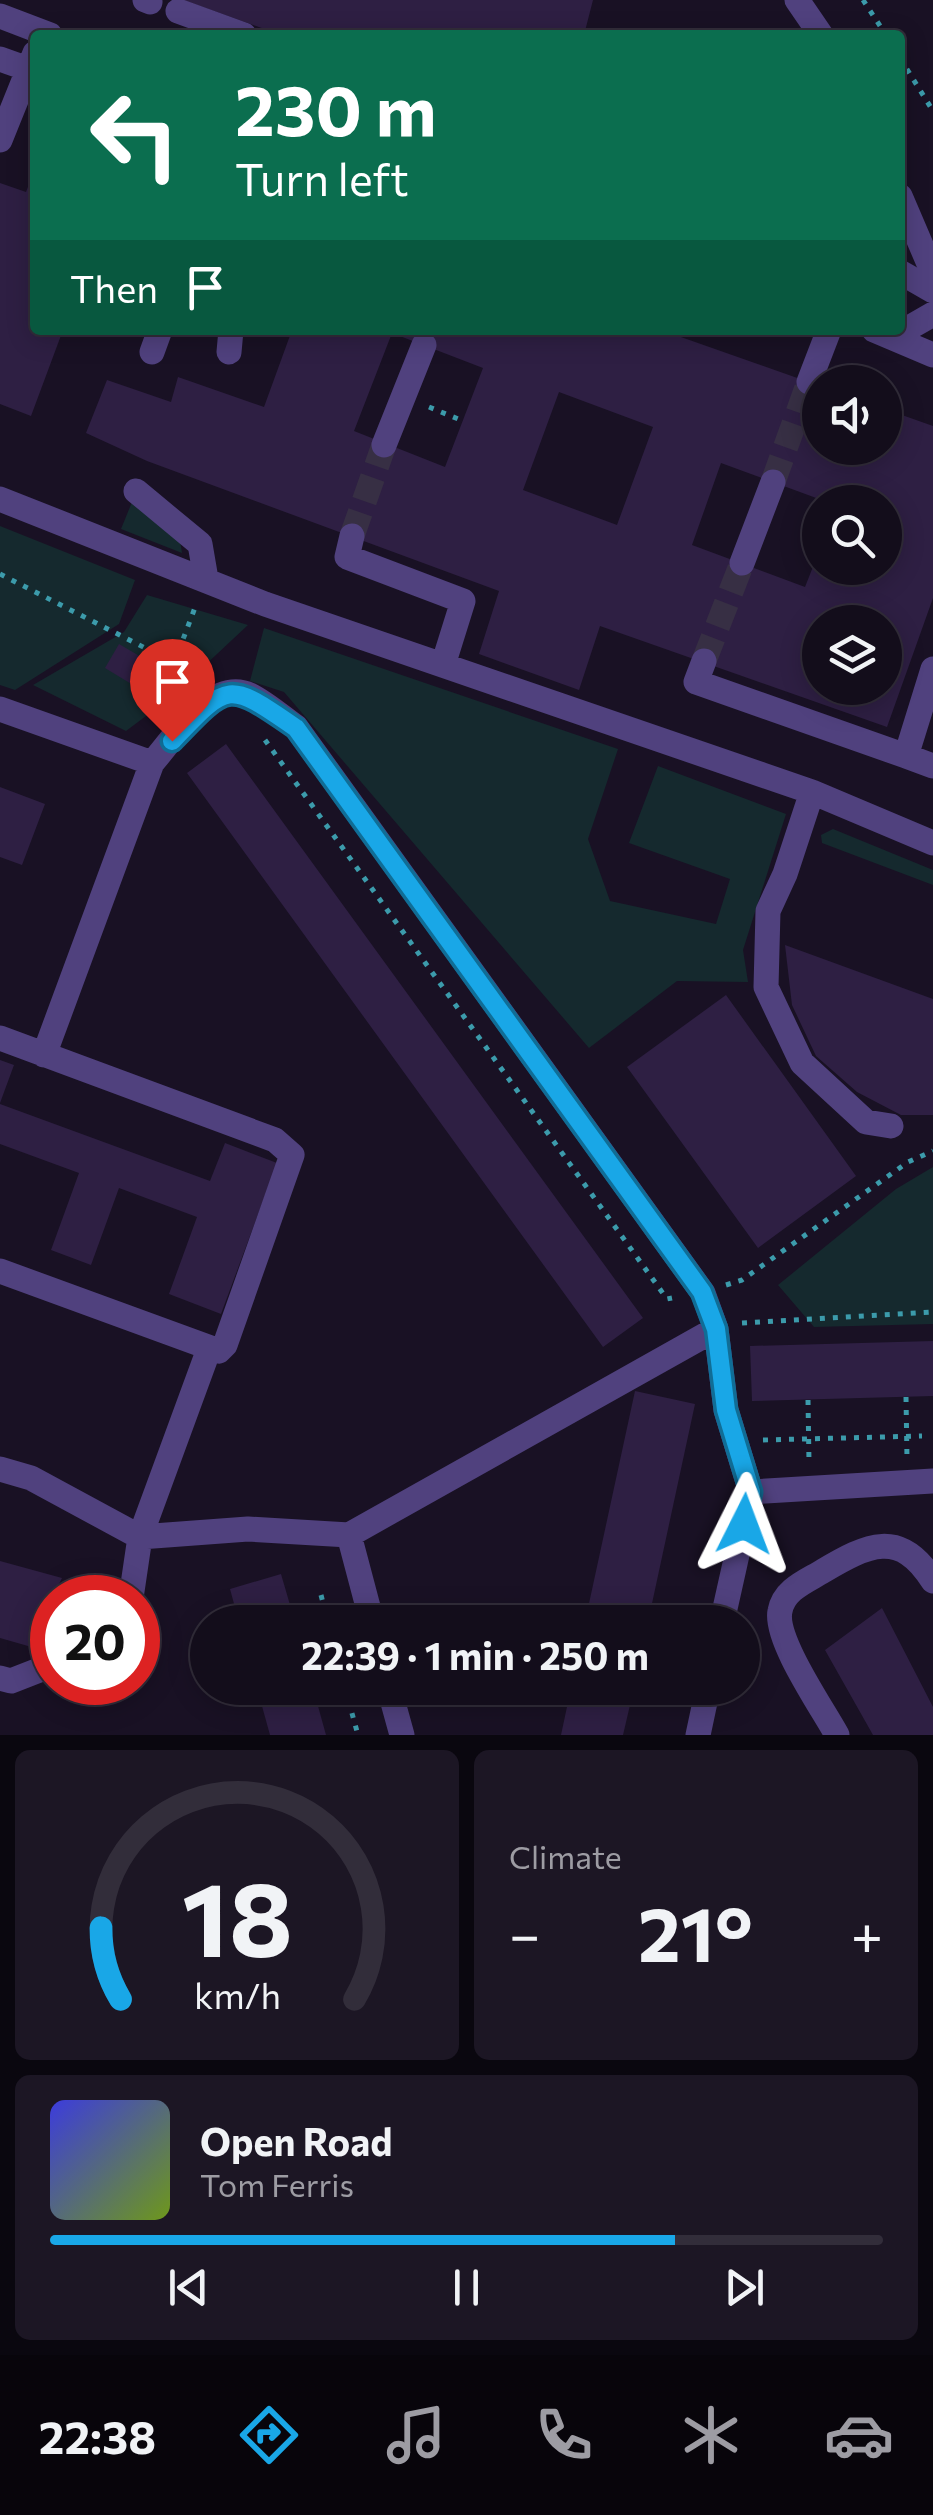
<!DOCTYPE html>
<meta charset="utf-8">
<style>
body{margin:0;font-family:Commissioner,sans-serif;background:#1c1624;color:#f1f3f6;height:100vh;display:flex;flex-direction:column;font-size:38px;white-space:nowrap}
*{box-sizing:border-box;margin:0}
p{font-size:32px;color:#9d9ca3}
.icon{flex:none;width:55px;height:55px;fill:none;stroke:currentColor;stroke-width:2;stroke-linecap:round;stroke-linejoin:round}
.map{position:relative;height:1735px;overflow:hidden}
.drawer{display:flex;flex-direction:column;gap:15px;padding:15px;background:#0a070f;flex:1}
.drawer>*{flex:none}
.top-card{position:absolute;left:30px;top:30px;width:875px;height:305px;border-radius:10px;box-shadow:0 5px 25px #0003,0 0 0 2px #322d3a;background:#0b6e4f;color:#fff;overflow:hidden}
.fabs{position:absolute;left:802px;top:365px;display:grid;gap:20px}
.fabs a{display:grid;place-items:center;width:100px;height:100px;border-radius:50%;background:#130d1b;box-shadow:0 5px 25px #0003,0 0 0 2px #322d3a;font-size:50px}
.speed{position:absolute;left:30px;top:1575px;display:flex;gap:20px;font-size:50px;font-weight:700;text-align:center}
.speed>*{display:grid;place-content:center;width:130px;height:130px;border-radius:50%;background:#130d1b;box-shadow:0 5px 25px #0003,0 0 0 2px #322d3a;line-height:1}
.speed .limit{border:15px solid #d22;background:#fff;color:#111}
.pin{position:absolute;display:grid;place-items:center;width:85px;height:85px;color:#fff;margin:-102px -42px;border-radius:50% 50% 50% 0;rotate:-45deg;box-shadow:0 0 10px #0007}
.pin .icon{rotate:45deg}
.me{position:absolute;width:110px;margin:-55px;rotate:3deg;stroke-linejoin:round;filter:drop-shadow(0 0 8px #0008)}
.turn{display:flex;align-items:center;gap:35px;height:210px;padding:0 40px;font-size:45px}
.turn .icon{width:130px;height:130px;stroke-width:2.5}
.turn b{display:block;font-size:70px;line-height:85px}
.then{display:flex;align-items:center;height:95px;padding:0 40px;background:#0003;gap:20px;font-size:38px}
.big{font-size:75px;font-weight:700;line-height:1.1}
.drawer .widget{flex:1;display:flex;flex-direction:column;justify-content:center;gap:15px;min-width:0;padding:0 35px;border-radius:15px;background:#1c1624}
.drawer .dial{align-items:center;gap:0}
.dial svg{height:260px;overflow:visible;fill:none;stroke:#322d3a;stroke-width:7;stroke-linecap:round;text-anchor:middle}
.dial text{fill:#f1f3f6;stroke:none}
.song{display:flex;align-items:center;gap:30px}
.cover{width:120px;height:120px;border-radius:15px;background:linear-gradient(135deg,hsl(240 70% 55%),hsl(80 70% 35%))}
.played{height:10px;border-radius:5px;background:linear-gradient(90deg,#19a7e7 75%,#322d3a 75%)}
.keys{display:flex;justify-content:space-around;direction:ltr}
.heat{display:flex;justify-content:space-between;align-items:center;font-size:55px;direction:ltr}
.drawer .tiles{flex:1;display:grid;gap:15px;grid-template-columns:1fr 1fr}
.widget:last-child{grid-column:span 2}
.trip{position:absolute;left:190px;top:1605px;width:570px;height:100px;border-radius:50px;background:#130d1b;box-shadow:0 5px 25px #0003,0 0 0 2px #322d3a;font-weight:700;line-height:100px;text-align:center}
.tab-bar{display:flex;height:160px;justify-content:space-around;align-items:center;background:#08050b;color:#9d9ca3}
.tab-bar .icon{width:70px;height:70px}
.tab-bar .on{color:#19a7e7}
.tab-bar b{font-size:45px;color:#f1f3f6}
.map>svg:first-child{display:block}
.green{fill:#15292e}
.building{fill:#2e1f43;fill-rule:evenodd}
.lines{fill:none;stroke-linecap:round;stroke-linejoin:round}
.minor-tunnel{stroke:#372f44;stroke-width:25;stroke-dasharray:25 12;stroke-linecap:butt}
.path{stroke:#3c9bab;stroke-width:5;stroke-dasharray:5 8;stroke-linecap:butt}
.minor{stroke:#50417e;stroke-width:25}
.route-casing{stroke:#106d96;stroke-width:25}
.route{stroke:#19a7e7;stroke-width:18}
</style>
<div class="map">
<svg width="933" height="1735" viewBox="0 0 933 1735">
<rect width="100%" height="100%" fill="#191124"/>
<path class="green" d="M132 502 180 540 182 553 121 529Z
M0 526 135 580 119 624 15 690 0 685Z
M147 595 248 625 170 698 126 731 33 685 124 632Z
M264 628 618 749 588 839 610 901 716 924 730 879 629 843 658 766 786 814 743 950 748 982 677 981 589 1048 284 692 250 681Z
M833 829 933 870V885L822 843 821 835Z
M933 1167V1324L814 1327 778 1285 896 1189Z"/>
<path class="building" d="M183 0H593L584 35H281Z
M35 169V330H63L31 416 0 404V183L26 192Z
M292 330H661L820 386V448H885V409L933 426V598L887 727 600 626 579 690 479 654 499 591 147 461 86 433 107 380 171 402 178 377 264 407ZM392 333 483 368 445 467 354 431ZM559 392 653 427 617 525 523 490ZM721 463 827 502H885V568H820V549L805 587 692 545ZM820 622H885V688H820Z
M119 644 148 661 133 685 105 668Z
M226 744 643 1318 603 1347 187 773Z
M0 787 45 804 22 865 0 857Z
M785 945 933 999V1115H901L857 1092 816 1056 792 1005Z
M726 995 856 1176 758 1248 627 1067Z
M0 1060 14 1065 0 1103Z
M0 1104 210 1181 225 1143 277 1163 221 1314 169 1294 197 1217 119 1188 91 1265 51 1250 79 1173 0 1144Z
M933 1341V1396L752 1401 750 1346Z
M635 1391 695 1404 648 1622H585Z
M0 1561 62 1578 52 1598 42 1650 0 1638Z
M281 1574 295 1622H239L230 1589Z
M882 1608 933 1707V1735H873L825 1650Z
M257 1688H313L326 1735H270Z
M571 1688H634L623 1735H561Z"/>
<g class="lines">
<path class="minor-tunnel" d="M773 482 809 382
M352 536 384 445
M704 661 742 563"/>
<path class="path" d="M863 0 886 35
M900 58 933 111
M429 407 463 421
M0 574 202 677
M174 663 196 605
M265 740 667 1299 672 1298
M726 1285 742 1280 908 1162 933 1151
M742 1323 933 1312
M906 1397 907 1459
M808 1400 809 1462
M763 1440 922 1436
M321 1595 328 1622
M345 1688 358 1735"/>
<path class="minor" d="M145 0 150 2
M797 0 821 35
M178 11 244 35
M0 16 50 35
M0 59 28 69
M0 140 35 53
M900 196 933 273
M900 272 933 291
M874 330 933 355
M893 337 933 314
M152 352 160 330
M229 352 231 330
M809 382 829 330
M384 445 424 345
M136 491 200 544 206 579
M0 499 265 604 812 792 933 843
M352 536 347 557 463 601 443 665
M742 563 773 482
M704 661 696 682 906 756 933 669
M0 709 152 763C174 738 212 677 250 695 266 703 282 717 296 727L703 1293 716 1329
M906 756 933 766
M812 792 785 874 768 911 766 987 802 1063 866 1122 891 1126
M0 1038 275 1140 292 1155 225 1345 219 1351 0 1271
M44 1055 152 763
M0 1469 31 1478 140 1537 248 1529 349 1535 372 1622
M349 1535 716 1329 726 1410 751 1492 933 1481
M131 1598 140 1537 209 1349
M722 1622 751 1492
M0 1678 11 1681 52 1665
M389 1688 402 1735
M698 1735 708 1688
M837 1735C823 1709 774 1639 780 1611 784 1589 807 1581 823 1571 867 1545 900 1528 933 1581"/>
</g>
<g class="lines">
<g class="route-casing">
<path id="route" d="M172 741C229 681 228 681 296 728L702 1292 716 1329 726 1410 751 1492 744 1524"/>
</g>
<use href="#route" class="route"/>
</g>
</svg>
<div class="fabs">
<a><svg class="icon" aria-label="sound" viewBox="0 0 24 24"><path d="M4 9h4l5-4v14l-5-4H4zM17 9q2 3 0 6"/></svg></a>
<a><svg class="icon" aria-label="search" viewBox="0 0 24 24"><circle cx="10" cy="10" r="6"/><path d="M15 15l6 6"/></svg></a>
<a><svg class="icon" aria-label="layers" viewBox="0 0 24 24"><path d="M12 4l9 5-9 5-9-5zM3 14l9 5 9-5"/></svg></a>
</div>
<div class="speed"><div class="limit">20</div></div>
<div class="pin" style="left:172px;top:741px;background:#d93025"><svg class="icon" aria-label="arrive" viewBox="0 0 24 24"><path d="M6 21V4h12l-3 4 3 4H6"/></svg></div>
<svg class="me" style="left:744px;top:1524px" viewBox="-20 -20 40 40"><path d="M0-17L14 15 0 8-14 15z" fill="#19a7e7" stroke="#fff" stroke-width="4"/></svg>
<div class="trip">22:39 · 1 min · 250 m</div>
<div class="top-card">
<div class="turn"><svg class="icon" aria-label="left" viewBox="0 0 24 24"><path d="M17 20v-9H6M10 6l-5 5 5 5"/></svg><div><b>230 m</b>Turn left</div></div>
<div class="then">Then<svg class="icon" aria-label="arrive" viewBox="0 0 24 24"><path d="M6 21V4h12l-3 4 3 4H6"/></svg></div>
</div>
</div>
<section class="drawer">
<div class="tiles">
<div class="widget dial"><svg viewBox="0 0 100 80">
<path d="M14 69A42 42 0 1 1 86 69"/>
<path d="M14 69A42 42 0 0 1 8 47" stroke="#19a7e7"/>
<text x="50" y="56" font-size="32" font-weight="700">18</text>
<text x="50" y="72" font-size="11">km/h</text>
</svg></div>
<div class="widget"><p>Climate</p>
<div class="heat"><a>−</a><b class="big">21°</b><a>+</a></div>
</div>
<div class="widget">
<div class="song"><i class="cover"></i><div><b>Open Road</b><p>Tom Ferris</p></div></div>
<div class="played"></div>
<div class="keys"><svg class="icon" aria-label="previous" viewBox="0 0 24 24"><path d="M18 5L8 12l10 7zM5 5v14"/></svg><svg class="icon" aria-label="pause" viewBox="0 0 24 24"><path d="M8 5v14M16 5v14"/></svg><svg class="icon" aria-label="next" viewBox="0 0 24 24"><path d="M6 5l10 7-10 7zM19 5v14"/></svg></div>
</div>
</div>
</section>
<nav class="tab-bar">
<b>22:38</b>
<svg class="icon on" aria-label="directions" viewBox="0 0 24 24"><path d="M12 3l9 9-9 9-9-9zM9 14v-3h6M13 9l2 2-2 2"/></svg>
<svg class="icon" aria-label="music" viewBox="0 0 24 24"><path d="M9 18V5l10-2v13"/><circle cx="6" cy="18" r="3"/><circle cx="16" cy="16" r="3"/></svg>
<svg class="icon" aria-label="phone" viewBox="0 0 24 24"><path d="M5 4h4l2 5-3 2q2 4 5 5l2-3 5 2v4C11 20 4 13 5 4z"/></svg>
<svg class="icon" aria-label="climate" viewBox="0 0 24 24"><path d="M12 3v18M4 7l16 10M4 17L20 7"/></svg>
<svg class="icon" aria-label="car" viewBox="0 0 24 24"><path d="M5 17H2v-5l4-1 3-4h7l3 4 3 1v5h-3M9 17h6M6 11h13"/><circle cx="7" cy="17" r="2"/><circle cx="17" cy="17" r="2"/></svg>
</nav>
